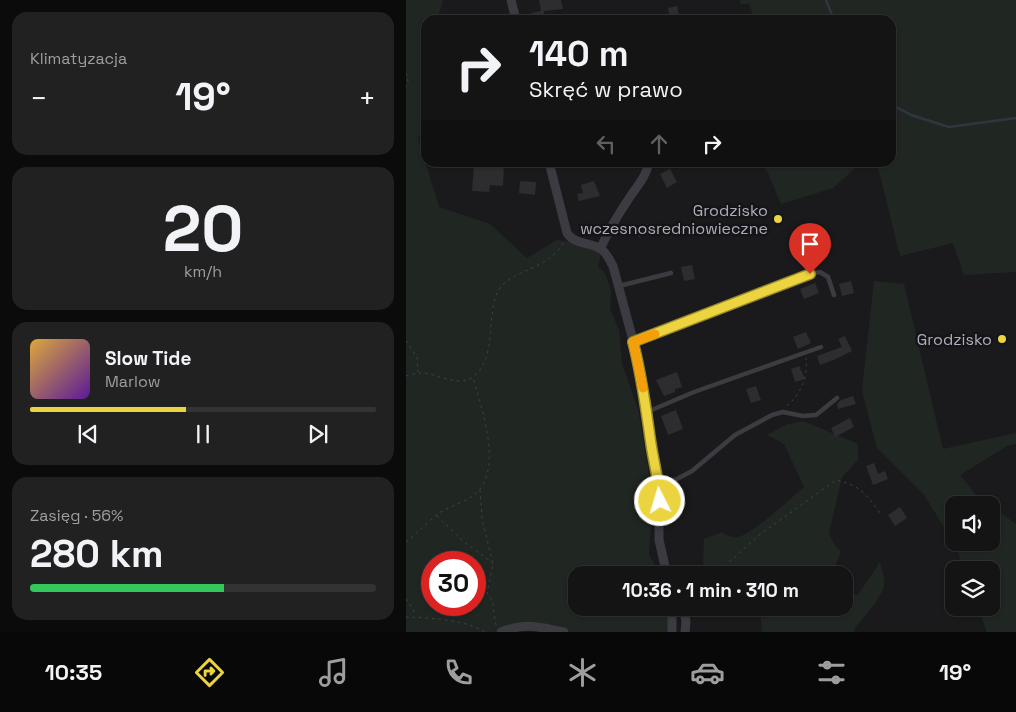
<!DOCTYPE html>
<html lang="pl">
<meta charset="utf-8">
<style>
body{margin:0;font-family:"Space Grotesk",sans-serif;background:#212122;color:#f1f3f6;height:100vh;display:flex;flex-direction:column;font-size:19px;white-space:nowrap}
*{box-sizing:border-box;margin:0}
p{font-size:16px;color:#9d9ea0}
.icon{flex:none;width:28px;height:28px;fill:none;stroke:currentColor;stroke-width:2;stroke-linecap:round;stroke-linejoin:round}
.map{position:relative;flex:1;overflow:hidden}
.details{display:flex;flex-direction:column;gap:12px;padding:12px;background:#0b0b0c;width:406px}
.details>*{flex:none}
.banner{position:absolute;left:15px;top:15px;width:475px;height:152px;border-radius:15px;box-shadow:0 1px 4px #0004,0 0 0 1px #333334;background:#141415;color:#f1f3f6;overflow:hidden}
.tools{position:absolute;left:539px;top:496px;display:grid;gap:10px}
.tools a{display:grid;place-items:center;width:55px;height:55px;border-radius:10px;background:#141415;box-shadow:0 1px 4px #0004,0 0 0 1px #333334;font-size:25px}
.speed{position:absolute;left:15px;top:551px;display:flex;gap:10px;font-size:25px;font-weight:700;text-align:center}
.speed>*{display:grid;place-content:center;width:65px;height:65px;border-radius:50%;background:#141415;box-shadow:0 1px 4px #0004,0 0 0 1px #333334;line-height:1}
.speed .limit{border:8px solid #d22;background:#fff;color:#111}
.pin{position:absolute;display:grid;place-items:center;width:42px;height:42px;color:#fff;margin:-51px -21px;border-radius:50% 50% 50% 0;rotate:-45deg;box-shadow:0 0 5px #0007}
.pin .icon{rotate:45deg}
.me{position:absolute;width:55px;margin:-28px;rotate:355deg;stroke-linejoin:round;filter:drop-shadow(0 0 4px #0008)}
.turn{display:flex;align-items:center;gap:18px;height:105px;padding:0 25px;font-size:22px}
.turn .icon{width:65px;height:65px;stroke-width:2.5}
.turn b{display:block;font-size:35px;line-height:42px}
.lanes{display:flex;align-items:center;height:48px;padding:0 25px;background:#0003;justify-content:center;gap:25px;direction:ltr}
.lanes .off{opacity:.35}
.big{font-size:38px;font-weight:600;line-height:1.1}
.details .widget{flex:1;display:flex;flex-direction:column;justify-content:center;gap:8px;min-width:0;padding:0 18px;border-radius:15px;background:#212122}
.details .dial{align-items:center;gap:0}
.dial b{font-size:65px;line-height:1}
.song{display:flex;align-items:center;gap:15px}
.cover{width:60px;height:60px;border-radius:8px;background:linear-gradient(135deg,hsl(40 70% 55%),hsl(270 70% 35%))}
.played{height:5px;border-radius:2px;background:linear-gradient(90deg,#ecd441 45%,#333334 45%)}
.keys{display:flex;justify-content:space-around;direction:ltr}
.heat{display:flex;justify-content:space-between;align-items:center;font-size:28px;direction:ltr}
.charge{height:8px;border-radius:4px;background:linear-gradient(90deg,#34c759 56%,#333334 0)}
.trip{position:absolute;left:162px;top:566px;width:285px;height:50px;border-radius:15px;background:#141415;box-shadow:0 1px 4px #0004,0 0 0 1px #333334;font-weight:600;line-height:50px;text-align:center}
.menu{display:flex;height:80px;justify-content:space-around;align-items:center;background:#080808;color:#9d9ea0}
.menu .icon{width:35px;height:35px}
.menu .active{color:#ecd441}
.menu b{font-size:22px;color:#f1f3f6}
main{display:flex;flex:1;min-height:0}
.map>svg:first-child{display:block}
.green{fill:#202722;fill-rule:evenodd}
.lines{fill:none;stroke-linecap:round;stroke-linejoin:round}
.stream{stroke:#303640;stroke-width:2.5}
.building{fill:#2d2d30}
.path{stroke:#414248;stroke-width:1;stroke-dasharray:2.5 4;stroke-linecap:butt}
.service{stroke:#3b3b41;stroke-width:4.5}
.minor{stroke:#3b3b41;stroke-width:9}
.route-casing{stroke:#998a2a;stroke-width:12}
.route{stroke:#ecd441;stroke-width:9}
.slow{stroke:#f59e0b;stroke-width:9}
.poi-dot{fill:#ecd441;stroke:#151517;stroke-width:2}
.labels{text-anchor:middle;stroke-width:5;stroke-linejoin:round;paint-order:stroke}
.poi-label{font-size:16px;fill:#adaebb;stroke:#151517;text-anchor:end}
</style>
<main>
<section class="details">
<div class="widget"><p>Klimatyzacja</p>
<div class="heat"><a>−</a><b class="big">19°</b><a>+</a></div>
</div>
<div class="widget dial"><b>20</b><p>km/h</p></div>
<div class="widget">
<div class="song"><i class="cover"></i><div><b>Slow Tide</b><p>Marlow</p></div></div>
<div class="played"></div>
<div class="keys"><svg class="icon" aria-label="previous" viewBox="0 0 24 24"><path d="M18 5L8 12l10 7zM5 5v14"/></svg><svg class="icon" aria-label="pause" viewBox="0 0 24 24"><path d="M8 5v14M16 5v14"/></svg><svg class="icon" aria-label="next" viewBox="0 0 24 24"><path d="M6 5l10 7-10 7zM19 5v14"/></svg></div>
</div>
<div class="widget"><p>Zasięg · 56%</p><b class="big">280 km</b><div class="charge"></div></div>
</section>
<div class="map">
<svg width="610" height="632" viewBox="0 0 610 632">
<rect width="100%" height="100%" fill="#1a1a1c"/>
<path class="green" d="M0 0H37L31 20H20V126L12 138 33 207 84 224 121 258 151 240 171 242 195 254 192 266 200 275 205 291 204 309 213 330 216 364 232 409 247 496 243 555 255 575H171V608H263L262 632H165L134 626 92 629 90 632H0ZM26 562H69V605H26Z
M333 0H610V272L558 275 547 243 494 256 471 163 485 162V20H349L343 4H335Z
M354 163H455L427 188 375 204 361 171Z
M468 281 498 284 537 449 610 433V444L601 446 554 475 570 495 584 505H548L547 542 519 496 471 448 456 391Z
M397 421 452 444V460L436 477 423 534 430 547 435 551 426 575H378L374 571 342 573 319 566 307 575H293L292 572 297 564 298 539 316 532C320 535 326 538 331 537 346 535 385 498 398 487L378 444 361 435 382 424Z
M585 506 610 524V632H581L572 608H585V570H559L548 543 585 542Z
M474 562C476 569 479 578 478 586 476 597 456 620 448 629L449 632H356L354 608H372L380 615H394L400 608H439V593L452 595Z"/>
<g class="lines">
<path class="stream" d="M420 0 428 20
M485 104 505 115 543 127 610 118"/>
</g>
<path class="building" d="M133 0H155L157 9 138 11 139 20H126L125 13 135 11Z
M271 6 274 19 264 20 262 8Z
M68 164 98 166 97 186 84 185 83 192 66 191Z
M264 169 271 182 261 188 254 174Z
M114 181 130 182 129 195 113 193Z
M188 181 194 196 173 201 171 194 177 193 175 185Z
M243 224 246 234 232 237 230 227Z
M286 265 289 279 278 281 275 267Z
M445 281 448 293 436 296 433 284Z
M409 283 413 293 398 299 394 289Z
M400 332 405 343 392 349 387 337Z
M439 336 446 351 430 359 414 365 411 356 436 347 432 339Z
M393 366 399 379 389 382 385 369Z
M271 372 276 387 269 389V392L258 396 250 380Z
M350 386 355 400 345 403 340 389Z
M447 396 450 404 432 409 431 404 435 400Z
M270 410 277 429 262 435 255 416Z
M444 418 448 427 429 437 425 428Z
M468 463 472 474 479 471 482 479 467 485 460 466Z
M494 507 501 518 489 526 482 515Z"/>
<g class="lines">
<path class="path" d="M0 73 2 81 0 87
M0 341 11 357 12 372
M0 376C5 375 10 373 15 373 31 373 51 388 67 377 91 360 80 315 92 291 104 269 145 270 158 241
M381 406C396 392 402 377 400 358
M74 490 76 519 87 564 81 593 86 600 90 625
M31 516 58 542 87 563
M0 542C11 534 20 523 32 514 44 505 64 502 74 489 95 462 75 407 67 377
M309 575 352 536 430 480C455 486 459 493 474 513
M0 599 7 609 9 616
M0 617C26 618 56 619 79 632"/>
<path class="service" d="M213 286 265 273
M227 342 404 274 414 272 422 277 428 295
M241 412 288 392 415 347
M253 484 271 479 286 471 329 435 366 415 377 412 397 416 410 415 431 398"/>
<path class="minor" d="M105 0 110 20
M143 162 161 233C169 245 184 242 195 249 201 253 204 261 207 266L231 355 241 405 248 465 253 482V540L261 575
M194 249C202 232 211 216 222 200 230 187 240 178 243 162
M278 608 280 622 279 632
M95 632C121 622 132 627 158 632
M266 632V608"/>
</g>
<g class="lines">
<g class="route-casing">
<path id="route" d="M254 501C253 481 248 464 245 444 240 410 236 376 227 342L404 274"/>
</g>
<use href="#route" class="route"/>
<path class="slow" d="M237 388 227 342 249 334"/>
</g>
<g class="poi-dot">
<circle cx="372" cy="219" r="5"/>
<circle cx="596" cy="339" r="5"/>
</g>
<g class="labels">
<g class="poi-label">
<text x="362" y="216">Grodzisko<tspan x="362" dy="18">wczesnosredniowieczne</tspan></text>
<text x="586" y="345">Grodzisko</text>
</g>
</g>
</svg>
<div class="tools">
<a><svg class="icon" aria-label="sound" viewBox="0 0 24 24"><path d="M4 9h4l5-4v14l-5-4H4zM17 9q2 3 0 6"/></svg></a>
<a><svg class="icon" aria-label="layers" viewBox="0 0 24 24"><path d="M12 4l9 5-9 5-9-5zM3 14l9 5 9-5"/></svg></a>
</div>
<div class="speed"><div class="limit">30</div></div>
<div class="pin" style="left:404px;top:274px;background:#d93025"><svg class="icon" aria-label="arrive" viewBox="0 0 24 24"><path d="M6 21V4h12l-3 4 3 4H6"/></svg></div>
<svg class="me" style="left:254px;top:501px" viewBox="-20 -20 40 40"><circle r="17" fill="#ecd441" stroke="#fff" stroke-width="3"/><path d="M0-11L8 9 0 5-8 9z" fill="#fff"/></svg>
<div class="trip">10:36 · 1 min · 310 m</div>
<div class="banner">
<div class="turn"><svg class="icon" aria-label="right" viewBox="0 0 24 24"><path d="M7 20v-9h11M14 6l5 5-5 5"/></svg><div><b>140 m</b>Skręć w prawo</div></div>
<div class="lanes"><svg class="icon off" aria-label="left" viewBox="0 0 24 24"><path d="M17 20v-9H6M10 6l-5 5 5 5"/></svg><svg class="icon off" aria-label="ahead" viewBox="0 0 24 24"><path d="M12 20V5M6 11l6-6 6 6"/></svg><svg class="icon" aria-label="right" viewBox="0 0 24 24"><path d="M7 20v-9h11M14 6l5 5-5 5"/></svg></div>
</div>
</div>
</main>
<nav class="menu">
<b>10:35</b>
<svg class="icon active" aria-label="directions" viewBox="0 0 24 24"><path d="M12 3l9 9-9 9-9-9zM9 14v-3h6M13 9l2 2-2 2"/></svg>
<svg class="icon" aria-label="music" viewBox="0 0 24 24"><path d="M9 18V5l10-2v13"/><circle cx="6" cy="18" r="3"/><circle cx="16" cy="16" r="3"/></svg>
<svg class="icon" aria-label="phone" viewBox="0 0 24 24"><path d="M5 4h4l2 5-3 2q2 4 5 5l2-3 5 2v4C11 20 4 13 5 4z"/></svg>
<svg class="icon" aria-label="climate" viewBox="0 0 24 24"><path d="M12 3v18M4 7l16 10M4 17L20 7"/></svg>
<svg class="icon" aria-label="car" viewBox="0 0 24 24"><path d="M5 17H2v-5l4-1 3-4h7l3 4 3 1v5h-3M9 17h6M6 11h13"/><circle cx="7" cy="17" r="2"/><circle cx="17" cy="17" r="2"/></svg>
<svg class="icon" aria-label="filters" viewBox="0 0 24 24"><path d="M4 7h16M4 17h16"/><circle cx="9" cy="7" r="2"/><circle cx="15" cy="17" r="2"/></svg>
<b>19°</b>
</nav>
